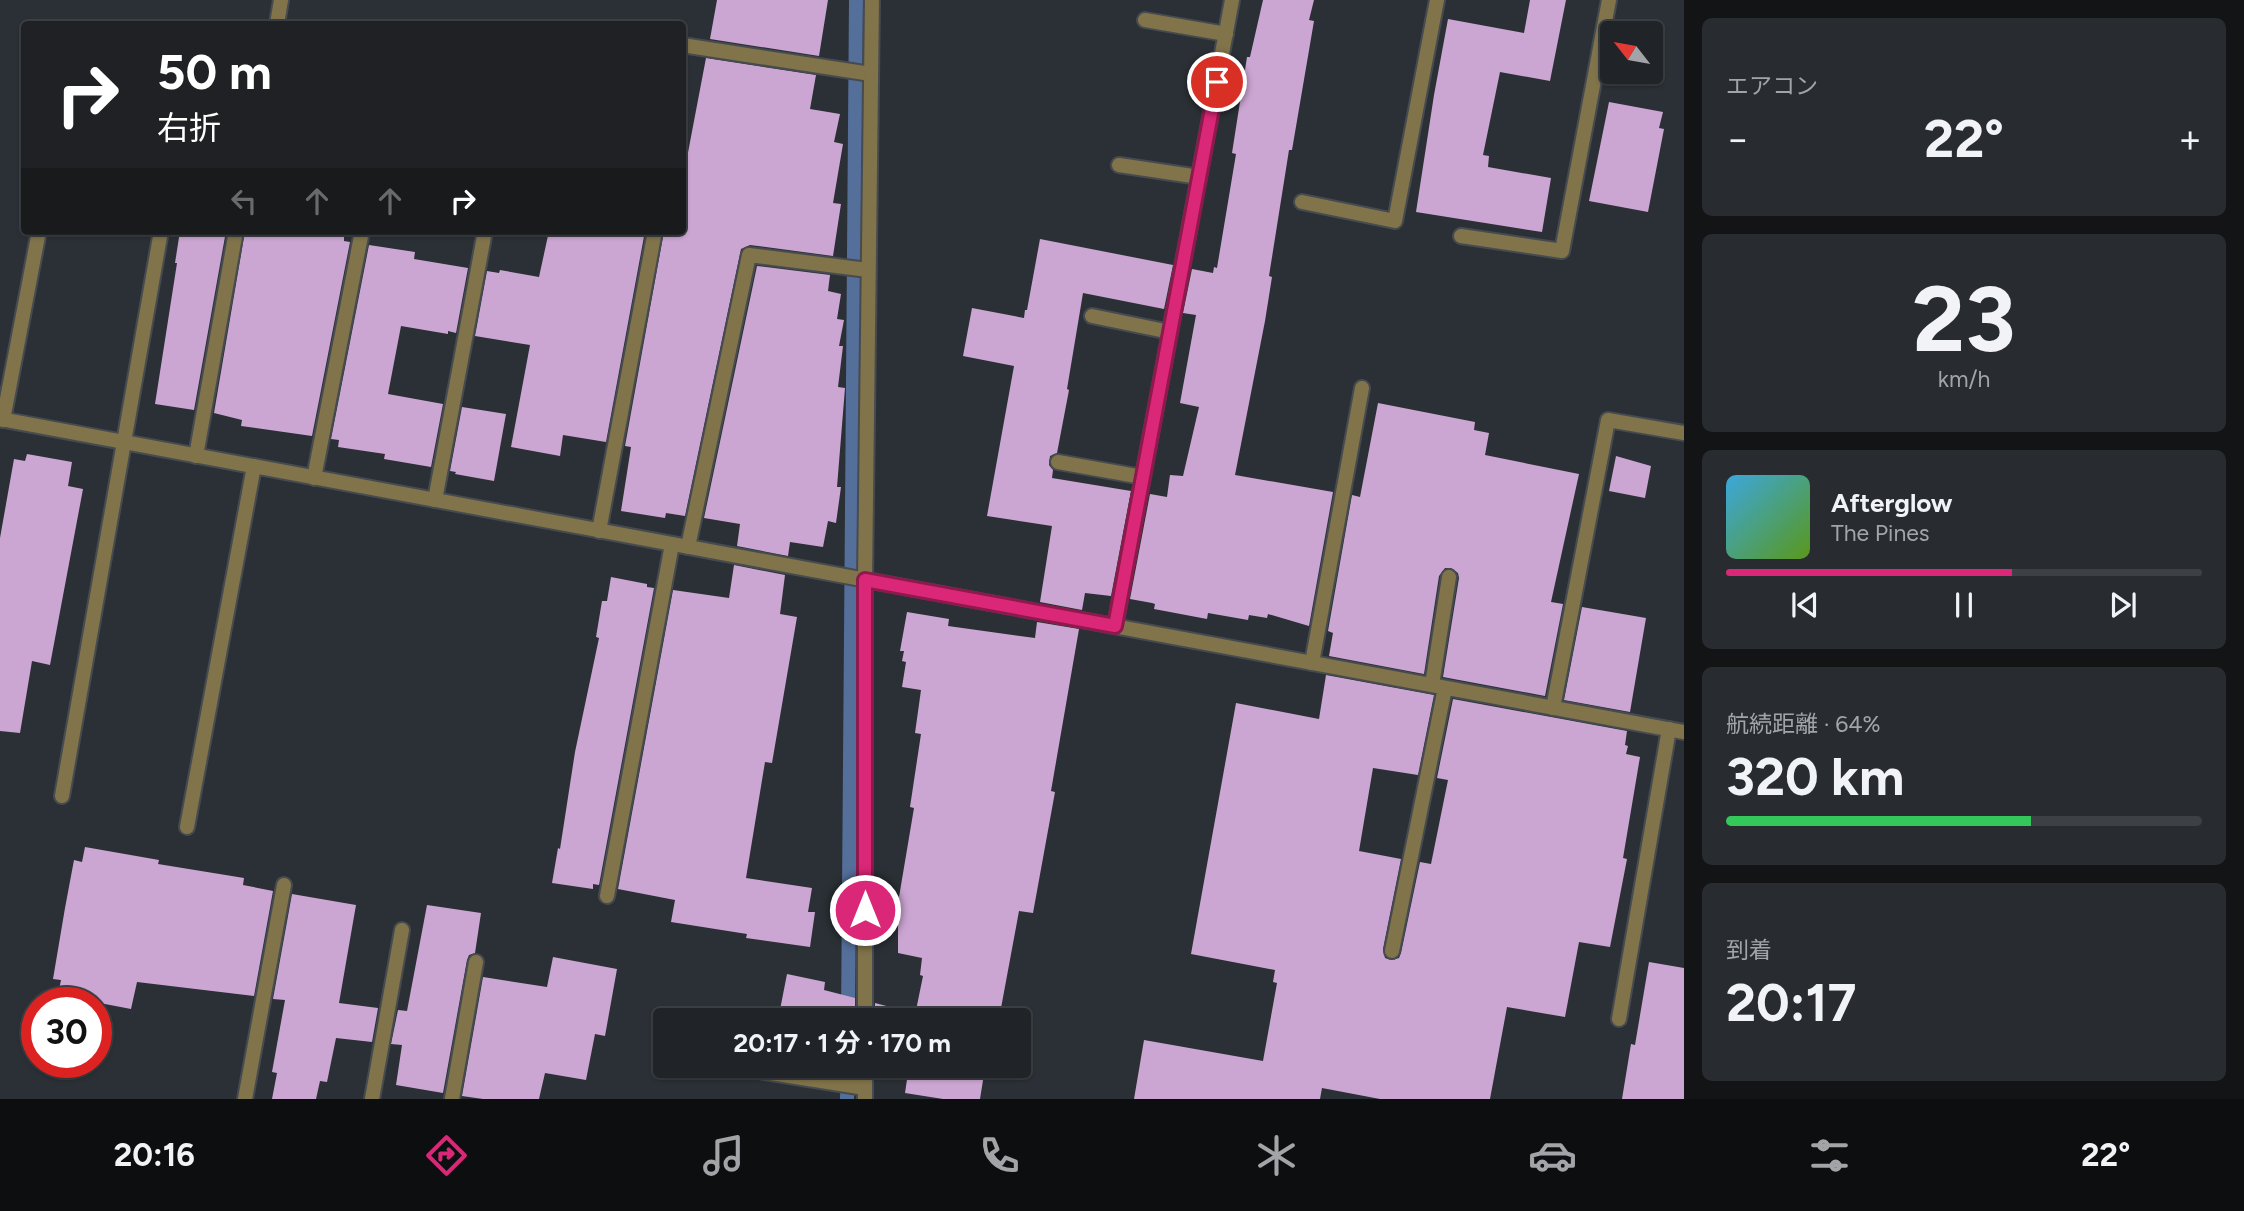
<!DOCTYPE html>
<html lang="ja">
<meta charset="utf-8">
<style>
body{margin:0;font-family:Figtree,"Noto Sans JP",sans-serif;background:#282c30;color:#f1f3f6;height:100vh;display:flex;flex-direction:column;font-size:26px;white-space:nowrap}
*{box-sizing:border-box;margin:0}
p{font-size:23px;color:#a2a4a8}
.icon{flex:none;width:38px;height:38px;fill:none;stroke:currentColor;stroke-width:2;stroke-linecap:round;stroke-linejoin:round}
.map{position:relative;flex:1;overflow:hidden}
.details{display:flex;flex-direction:column;gap:18px;padding:18px;background:#121416;width:560px}
.details>*{flex:none}
.banner{position:absolute;left:21px;top:21px;width:665px;height:214px;border-radius:7px;box-shadow:0 2px 5px #0004,0 0 0 2px #3d4145;background:#202124;color:#fff;overflow:hidden}
.needle{width:46px;rotate:301deg}
.buttons{position:absolute;left:1600px;top:21px;display:grid;gap:14px}
.buttons a{display:grid;place-items:center;width:63px;height:63px;border-radius:7px;background:#202428;box-shadow:0 2px 5px #0004,0 0 0 2px #3d4145;font-size:35px}
.speed{position:absolute;left:21px;top:987px;display:flex;gap:14px;font-size:35px;font-weight:700;text-align:center}
.speed>*{display:grid;place-content:center;width:91px;height:91px;border-radius:50%;background:#202428;box-shadow:0 2px 5px #0004,0 0 0 2px #3d4145;line-height:1}
.speed .limit{border:10px solid #d22;background:#fff;color:#111}
.pin{position:absolute;display:grid;place-items:center;width:60px;height:60px;color:#fff;margin:-30px;border:4px solid #fff;border-radius:50%;box-shadow:0 2px 7px #0007}
.me{position:absolute;width:77px;margin:-38px;rotate:0deg;stroke-linejoin:round;filter:drop-shadow(0 0 5px #0008)}
.turn{display:flex;align-items:center;gap:24px;height:147px;padding:0 21px;font-size:32px}
.turn .icon{width:91px;height:91px;stroke-width:2.5}
.turn b{display:block;font-size:49px;line-height:60px}
.lanes{display:flex;align-items:center;height:66px;padding:0 21px;background:#0003;justify-content:center;gap:35px;direction:ltr}
.lanes .off{opacity:.35}
.big{font-size:52px;font-weight:700;line-height:1.1}
.details .tile{flex:1;display:flex;flex-direction:column;justify-content:center;gap:10px;min-width:0;padding:0 24px;border-radius:10px;background:#282c30}
.details .dial{align-items:center;gap:0}
.dial b{font-size:91px;line-height:1}
.song{display:flex;align-items:center;gap:21px}
.cover{width:84px;height:84px;border-radius:10px;background:linear-gradient(135deg,hsl(200 70% 55%),hsl(90 70% 35%))}
.played{height:7px;border-radius:4px;background:linear-gradient(90deg,#db2777 60%,#3d4145 60%)}
.keys{display:flex;justify-content:space-around;direction:ltr}
.heat{display:flex;justify-content:space-between;align-items:center;font-size:38px;direction:ltr}
.charge{height:10px;border-radius:5px;background:linear-gradient(90deg,#34c759 64%,#3d4145 0)}
.trip{position:absolute;left:653px;top:1008px;width:378px;height:70px;border-radius:7px;background:#202428;box-shadow:0 2px 5px #0004,0 0 0 2px #3d4145;font-weight:700;line-height:70px;text-align:center}
.tabs{display:flex;height:112px;justify-content:space-around;align-items:center;background:#0d0e10;color:#a2a4a8}
.tabs .icon{width:49px;height:49px}
.tabs .current{color:#db2777}
.tabs b{font-size:32px;color:#f1f3f6}
main{display:flex;flex:1;min-height:0}
.map>svg:first-child{display:block}
.lines{fill:none;stroke-linecap:round;stroke-linejoin:round}
.stream{stroke:#556f9b;stroke-width:14}
.building{fill:#cca6d3}
.lane-casing{stroke:#464b50;stroke-width:18}
.street-casing{stroke:#464b50;stroke-width:18}
.lane{stroke:#81734a;stroke-width:14}
.street{stroke:#81734a;stroke-width:14}
.route-casing{stroke:#8e194d;stroke-width:18}
.route{stroke:#db2777;stroke-width:12}
</style>
<main>
<div class="map">
<svg width="1684" height="1099" viewBox="0 0 1684 1099">
<rect width="100%" height="100%" fill="#2a3035"/>
<g class="lines">
<path class="stream" d="M848 1020 856 0
M847 1099 848 1066"/>
</g>
<path class="building" d="M717 0H828L819 56 710 39Z
M1263 0H1314L1309 20 1314 21 1292 150H1289L1269 276 1272 277 1265 321 1235 475 1333 492 1309 626 1268 614 1267 618 1249 615 1248 620 1208 613 1207 619 1154 609 1155 604 1152 603 1130 599 1150 494 1167 497 1170 475 1183 476 1199 407 1180 403 1196 315 1183 313 1192 269 1213 273 1214 267 1217 268 1236 154 1232 153 1247 57H1250Z
M1530 0H1566L1550 81 1500 72 1483 155 1489 156 1488 167 1551 178 1542 232 1416 212 1434 95 1448 19 1524 33Z
M706 58 816 75 810 109 840 114 834 142 843 144 833 203 841 204 833 256 750 245 741 249 685 516 666 513 665 518 621 511 631 447 625 446 664 231H682V184Z
M1609 102 1663 112 1659 128 1664 129 1648 212 1589 201Z
M180 231H226L194 410 155 404 177 263H175Z
M245 231H339L338 236 344 237V241L350 242 312 436 241 426 242 420 214 413Z
M549 231H645L606 442 563 435 560 456 511 447 530 345 475 336 487 271 499 273 500 270 539 277Z
M1040 239 1173 265 1164 309 1083 293 1067 389 1069 390 1057 453 1050 456 1049 465 1053 470 1052 478 1131 491 1111 596 1085 593 1082 610 1040 602 1052 526 987 516 1014 366 963 356 972 308 1024 318 1025 310H1027Z
M369 245 415 252 414 259 468 268 456 333 448 331V334L401 326 388 394 443 404 431 467 384 459 385 454 338 447 339 440 331 439Z
M757 266 830 275 828 291 841 294 837 319 844 320 839 346H843L838 387 845 388 837 487H841L836 523 828 521 823 547 790 542 788 556 737 546 740 524 704 518Z
M1378 403 1475 422 1474 430 1489 433 1485 455 1579 474 1551 602 1563 604 1545 696 1443 677 1459 578 1458 573 1451 568H1445L1439 576 1424 674 1329 656 1333 633 1328 631 1352 495 1360 497Z
M462 407 506 414 494 481 455 474 456 472 450 471Z
M27 454 72 462 68 486 83 489 50 665 32 661 20 733 0 731V538L14 459 25 461Z
M1616 456 1651 466 1645 498 1609 491Z
M734 565 785 575 780 614 797 617 772 763 765 762 746 878 812 888 808 912H815L810 947 746 938 747 934 671 922 675 900 618 889 673 590 729 598Z
M611 577 647 584V587L654 588 599 885 593 884V889L552 883 558 848 560 849 575 752 599 638 596 637 602 601H607Z
M1582 607 1646 618 1630 712 1564 700Z
M907 612 949 619 948 626 1035 638 1037 622 1079 629 1051 791 1055 792 1033 913 1019 911 999 1019 1005 1020H914L923 976 920 975 922 958 898 953V903L914 808 910 807 921 734 915 733 921 690 902 687 906 662 902 661 904 651H900Z
M1326 675 1434 695 1418 775 1373 768 1359 851 1401 859 1383 949 1385 958 1391 960 1399 958 1401 953 1420 862 1431 864 1448 780 1437 778 1453 699 1627 731 1625 745 1628 746 1626 754 1640 757 1623 858 1627 859 1610 947 1579 942 1565 1017 1507 1007 1490 1099H1380L1322 1088 1320 1099H1134L1144 1040 1263 1061 1277 983 1273 982 1275 970 1191 954 1236 703 1319 719Z
M85 847 159 860 158 864 244 878 243 885 273 891 254 996 137 982 131 1009 58 995 61 980 53 979 65 908 74 860 82 862Z
M292 894 356 905 339 1003 378 1008 372 1042 336 1038 327 1082 320 1081 316 1099H272L277 1073 272 1072 285 1000 273 999Z
M427 905 481 913 475 953 469 955 467 960 443 1093 396 1085 402 1045 391 1044 398 1010 407 1011Z
M553 957 617 969 605 1036 595 1034 586 1080 545 1073 539 1099H483L462 1096 483 977 547 987Z
M1649 962 1684 968V1099H1622L1631 1044 1635 1045Z
M787 974 825 982 824 990 855 998V1020H778Z
M875 1003 894 1008 892 1020H875Z
M909 1066H1004L1002 1077 984 1074 980 1099H943L905 1093Z"/>
<g class="lines">
<g class="lane-casing">
<path id="lane" d="M1145 20 1226 34
M277 24 281 0
M682 45 871 74
M1119 165 1199 177
M1302 202 1395 221 1437 0
M1461 236 1562 251 1609 0
M1092 316 1170 332
M3 420 39 231
M196 456 236 231
M1058 462 1142 477
M314 478 362 231
M435 500 485 231
M599 531 655 231
M688 547 749 255 868 270
M1312 663 1362 388
M1432 685 1449 577
M1553 708 1608 420 1684 433
M62 796 161 231
M607 896 672 544
M1392 951 1445 688
M1619 1019 1669 729
M660 1055 665 1056
M727 1066 865 1088
M245 1099 284 885
M372 1099 402 930
M452 1099 476 962"/>
</g>
<g class="street-casing">
<path id="street" d="M0 419 1684 732
M1115 626 1232 0
M187 827 254 466
M865 1020V580L872 0
M865 1066V1099"/>
</g>
<use href="#lane" class="lane"/>
<use href="#street" class="street"/>
</g>
<g class="lines">
<g class="route-casing">
<path id="route" d="M865 910V580L1115 626 1217 82"/>
</g>
<use href="#route" class="route"/>
</g>
</svg>
<div class="buttons">
<a><svg class="needle" viewBox="-14 -14 28 28"><path d="M0-13l5 13h-10z" fill="#e53935"/><path d="M0 13l5-13h-10z" fill="#a2a4a8"/></svg></a>
</div>
<div class="speed"><div class="limit">30</div></div>
<div class="pin" style="left:1217px;top:82px;background:#d93025"><svg class="icon" aria-label="arrive" viewBox="0 0 24 24"><path d="M6 21V4h12l-3 4 3 4H6"/></svg></div>
<svg class="me" style="left:865px;top:910px" viewBox="-20 -20 40 40"><circle r="17" fill="#db2777" stroke="#fff" stroke-width="3"/><path d="M0-11L8 9 0 5-8 9z" fill="#fff"/></svg>
<div class="trip">20:17 · 1 分 · 170 m</div>
<div class="banner">
<div class="turn"><svg class="icon" aria-label="right" viewBox="0 0 24 24"><path d="M7 20v-9h11M14 6l5 5-5 5"/></svg><div><b>50 m</b>右折</div></div>
<div class="lanes"><svg class="icon off" aria-label="left" viewBox="0 0 24 24"><path d="M17 20v-9H6M10 6l-5 5 5 5"/></svg><svg class="icon off" aria-label="ahead" viewBox="0 0 24 24"><path d="M12 20V5M6 11l6-6 6 6"/></svg><svg class="icon off" aria-label="ahead" viewBox="0 0 24 24"><path d="M12 20V5M6 11l6-6 6 6"/></svg><svg class="icon" aria-label="right" viewBox="0 0 24 24"><path d="M7 20v-9h11M14 6l5 5-5 5"/></svg></div>
</div>
</div>
<section class="details">
<div class="tile"><p>エアコン</p>
<div class="heat"><a>−</a><b class="big">22°</b><a>+</a></div>
</div>
<div class="tile dial"><b>23</b><p>km/h</p></div>
<div class="tile">
<div class="song"><i class="cover"></i><div><b>Afterglow</b><p>The Pines</p></div></div>
<div class="played"></div>
<div class="keys"><svg class="icon" aria-label="previous" viewBox="0 0 24 24"><path d="M18 5L8 12l10 7zM5 5v14"/></svg><svg class="icon" aria-label="pause" viewBox="0 0 24 24"><path d="M8 5v14M16 5v14"/></svg><svg class="icon" aria-label="next" viewBox="0 0 24 24"><path d="M6 5l10 7-10 7zM19 5v14"/></svg></div>
</div>
<div class="tile"><p>航続距離 · 64%</p><b class="big">320 km</b><div class="charge"></div></div>
<div class="tile"><p>到着</p><b class="big">20:17</b></div>
</section>
</main>
<nav class="tabs">
<b>20:16</b>
<svg class="icon current" aria-label="directions" viewBox="0 0 24 24"><path d="M12 3l9 9-9 9-9-9zM9 14v-3h6M13 9l2 2-2 2"/></svg>
<svg class="icon" aria-label="music" viewBox="0 0 24 24"><path d="M9 18V5l10-2v13"/><circle cx="6" cy="18" r="3"/><circle cx="16" cy="16" r="3"/></svg>
<svg class="icon" aria-label="phone" viewBox="0 0 24 24"><path d="M5 4h4l2 5-3 2q2 4 5 5l2-3 5 2v4C11 20 4 13 5 4z"/></svg>
<svg class="icon" aria-label="climate" viewBox="0 0 24 24"><path d="M12 3v18M4 7l16 10M4 17L20 7"/></svg>
<svg class="icon" aria-label="car" viewBox="0 0 24 24"><path d="M5 17H2v-5l4-1 3-4h7l3 4 3 1v5h-3M9 17h6M6 11h13"/><circle cx="7" cy="17" r="2"/><circle cx="17" cy="17" r="2"/></svg>
<svg class="icon" aria-label="filters" viewBox="0 0 24 24"><path d="M4 7h16M4 17h16"/><circle cx="9" cy="7" r="2"/><circle cx="15" cy="17" r="2"/></svg>
<b>22°</b>
</nav>
